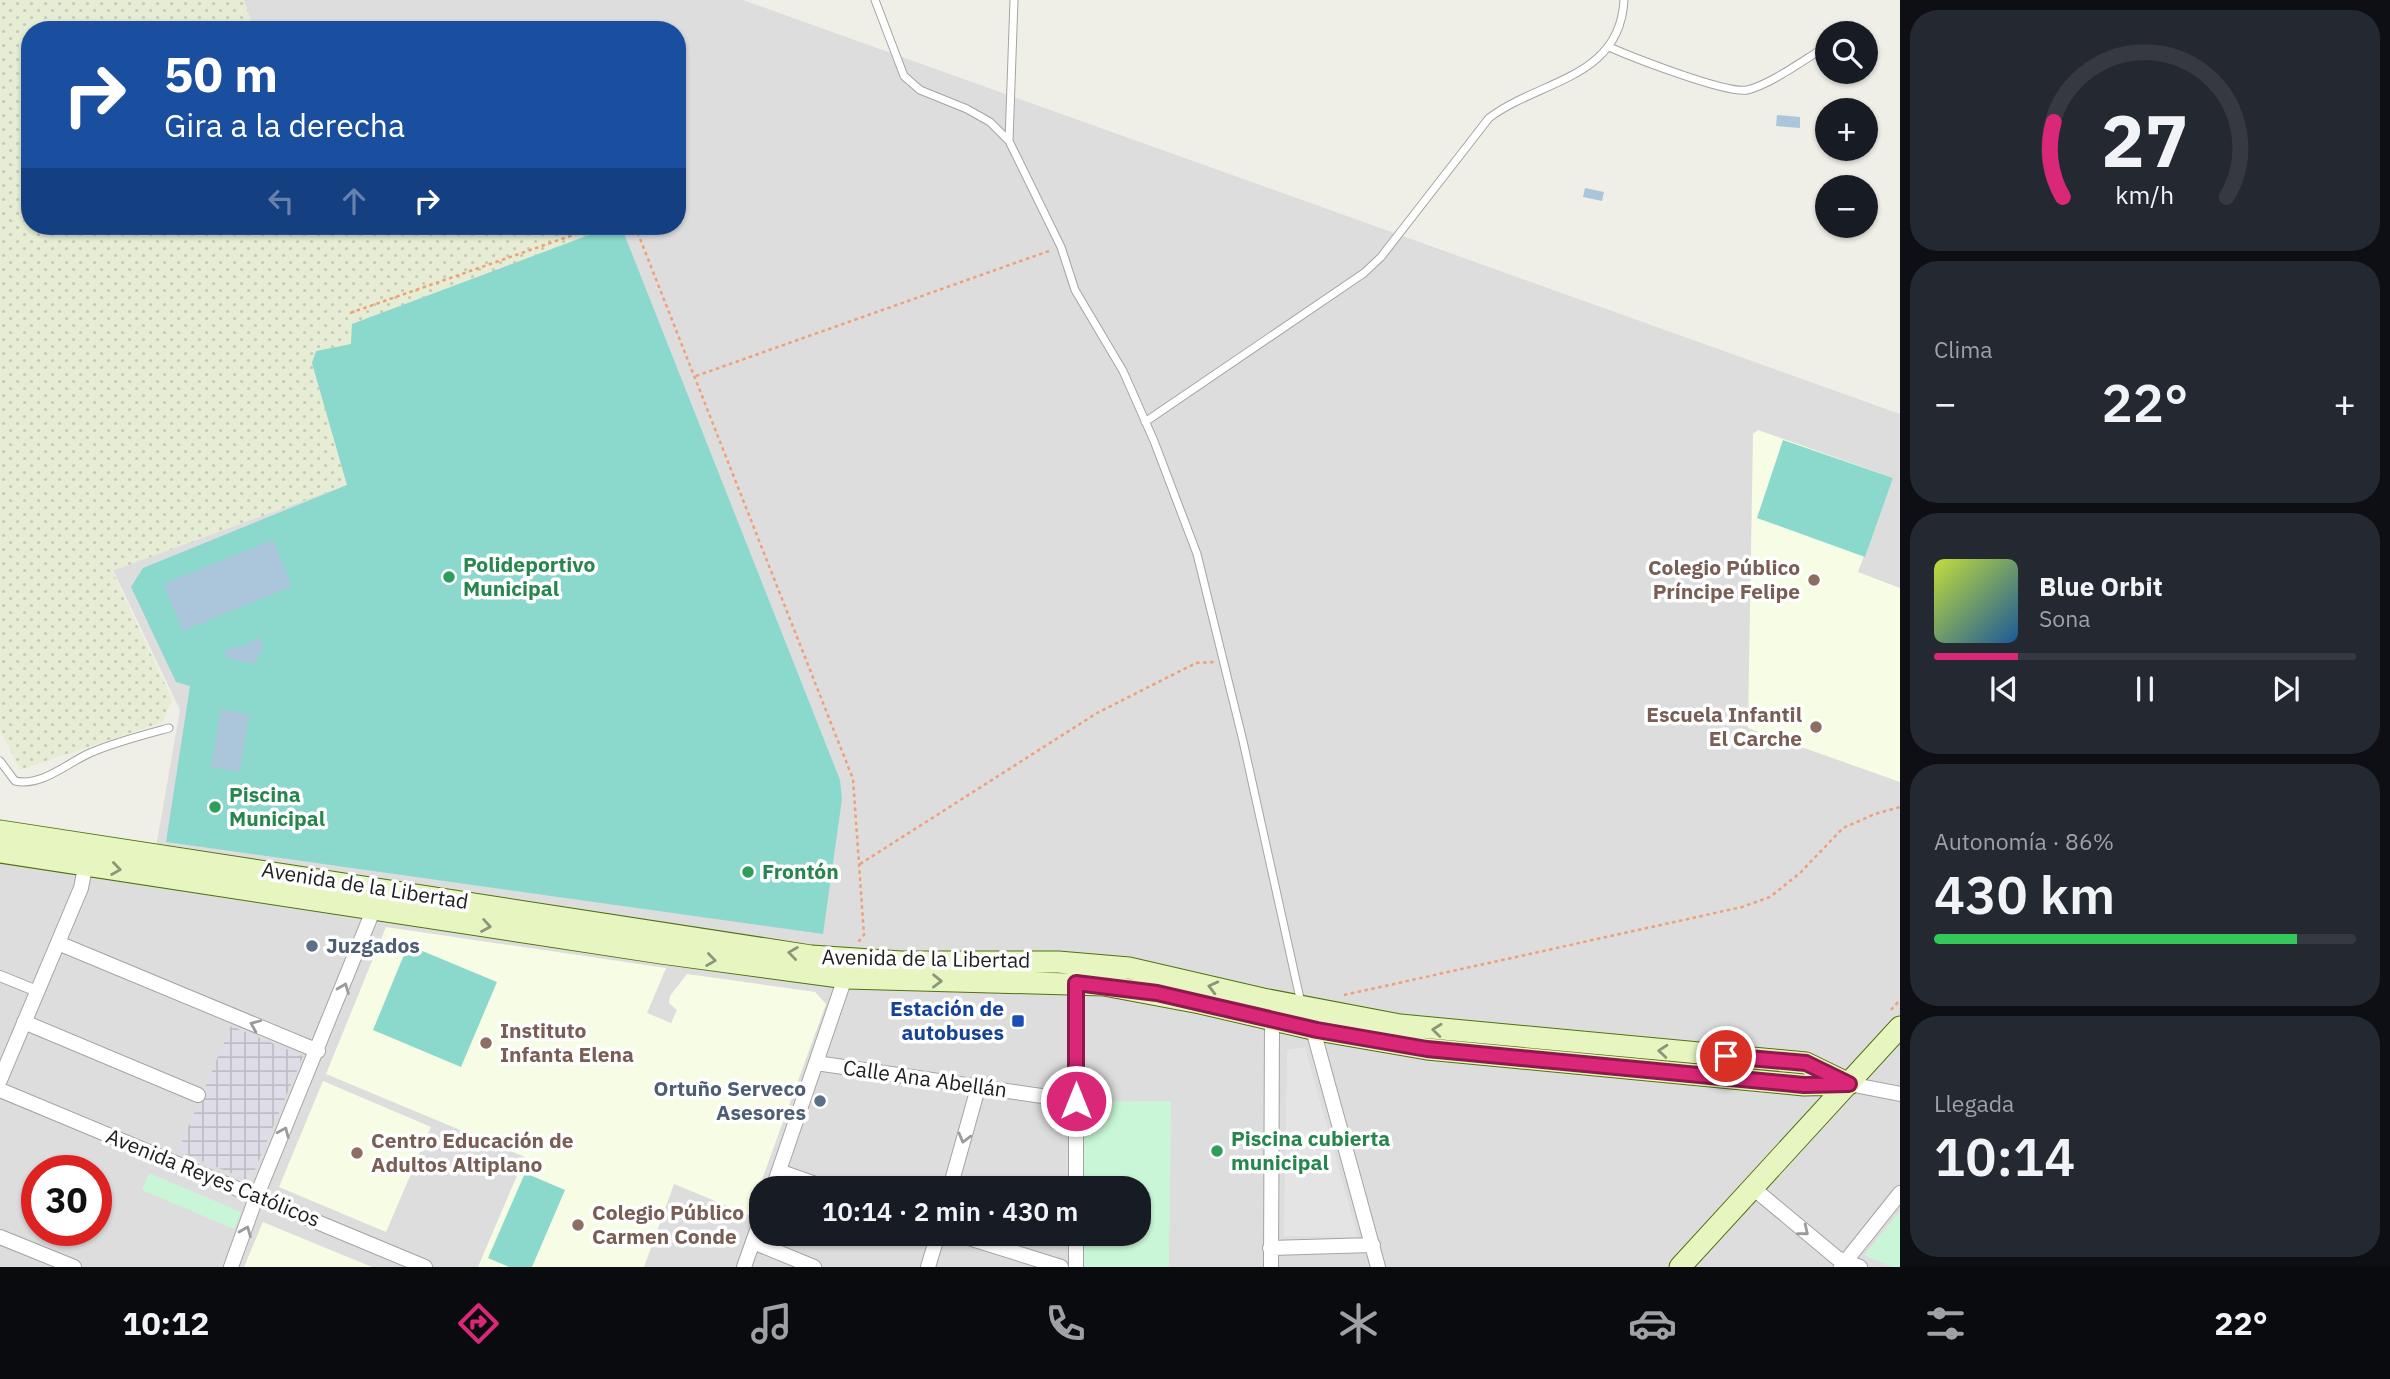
<!DOCTYPE html>
<html lang="es">
<meta charset="utf-8">
<style>
body{margin:0;font-family:"IBM Plex Sans",sans-serif;background:#242831;color:#f1f3f6;height:100vh;display:flex;flex-direction:column;font-size:26px;white-space:nowrap}
*{box-sizing:border-box;margin:0}
p{font-size:23px;color:#9ea1a6}
.icon{flex:none;width:38px;height:38px;fill:none;stroke:currentColor;stroke-width:2;stroke-linecap:round;stroke-linejoin:round}
.map{position:relative;flex:1;overflow:hidden}
.sheet{display:flex;flex-direction:column;gap:10px;padding:10px;background:#0d0f14;width:490px}
.sheet>*{flex:none}
.banner{position:absolute;left:21px;top:21px;width:665px;height:214px;border-radius:28px;box-shadow:0 2px 5px #0004;background:#1a4fa0;color:#fff;overflow:hidden}
.controls{position:absolute;left:1815px;top:21px;display:grid;gap:14px}
.controls a{display:grid;place-items:center;width:63px;height:63px;border-radius:50%;background:#171b24;box-shadow:0 2px 5px #0004;font-size:35px}
.speed{position:absolute;left:21px;top:1155px;display:flex;gap:14px;font-size:35px;font-weight:700;text-align:center}
.speed>*{display:grid;place-content:center;width:91px;height:91px;border-radius:50%;background:#171b24;box-shadow:0 2px 5px #0004;line-height:1}
.speed .limit{border:10px solid #d22;background:#fff;color:#111}
.pin{position:absolute;display:grid;place-items:center;width:60px;height:60px;color:#fff;margin:-30px;border:4px solid #fff;border-radius:50%;box-shadow:0 2px 7px #0007}
.me{position:absolute;width:77px;margin:-38px;rotate:0deg;stroke-linejoin:round;filter:drop-shadow(0 0 5px #0008)}
.turn{display:flex;align-items:center;gap:24px;height:147px;padding:0 28px;font-size:32px}
.turn .icon{width:91px;height:91px;stroke-width:2.5}
.turn b{display:block;font-size:49px;line-height:60px}
.lanes{display:flex;align-items:center;height:66px;padding:0 28px;background:#0003;justify-content:center;gap:35px;direction:ltr}
.lanes .off{opacity:.35}
.big{font-size:52px;font-weight:600;line-height:1.1}
.sheet .tile{flex:1;display:flex;flex-direction:column;justify-content:center;gap:10px;min-width:0;padding:0 24px;border-radius:28px;background:#242831}
.sheet .dial{align-items:center;gap:0}
.dial svg{height:182px;overflow:visible;fill:none;stroke:#363941;stroke-width:7;stroke-linecap:round;text-anchor:middle}
.dial text{fill:#f1f3f6;stroke:none}
.song{display:flex;align-items:center;gap:21px}
.cover{width:84px;height:84px;border-radius:10px;background:linear-gradient(135deg,hsl(70 70% 55%),hsl(210 70% 35%))}
.played{height:7px;border-radius:4px;background:linear-gradient(90deg,#db2777 20%,#363941 20%)}
.keys{display:flex;justify-content:space-around;direction:ltr}
.heat{display:flex;justify-content:space-between;align-items:center;font-size:38px;direction:ltr}
.charge{height:10px;border-radius:5px;background:linear-gradient(90deg,#34c759 86%,#363941 0)}
.trip{position:absolute;left:749px;top:1176px;width:402px;height:70px;border-radius:28px;background:#171b24;box-shadow:0 2px 5px #0004;font-weight:600;line-height:70px;text-align:center}
.tab-bar{display:flex;height:112px;justify-content:space-around;align-items:center;background:#090b0e;color:#9ea1a6}
.tab-bar .icon{width:49px;height:49px}
.tab-bar .selected{color:#db2777}
.tab-bar b{font-size:32px;color:#f1f3f6}
main{display:flex;flex:1;min-height:0}
.map>svg:first-child{display:block}
.residential{fill:#dedddd;fill-rule:evenodd}
.education{fill:#f7fde4}
.farmland{fill:url(#farmland-dots)}
.park{fill:#c8f6d6}
.pitch{fill:#8bd9cc}
.parking{fill:#e4e4e4}
.plaza{fill:url(#plaza-grid)}
.water{fill:#abc5da}
.lines{fill:none;stroke-linecap:round;stroke-linejoin:round}
.service-casing{stroke:#a4a4a4;stroke-width:9}
.pedestrian-casing{stroke:#a4a4a4;stroke-width:12}
.minor-casing{stroke:#a4a4a4;stroke-width:16}
.secondary-casing{stroke:#50720d;stroke-width:23}
.path{stroke:#f09f78;stroke-width:2.5;stroke-dasharray:3.5 3.5;stroke-linecap:butt}
.service{stroke:#fff;stroke-width:7}
.pedestrian{stroke:#fff;stroke-width:10}
.minor{stroke:#fff;stroke-width:14}
.secondary{stroke:#e7f6c0;stroke-width:21}
.oneway{stroke:#8d9678}
.oneway2{stroke:#9b9b9b}
.route-casing{stroke:#8e194d;stroke-width:18}
.route{stroke:#db2777;stroke-width:12}
.leisure-dot{fill:#2e9e5b;stroke:#fff;stroke-width:2.5}
.education-dot{fill:#8d6e63;stroke:#fff;stroke-width:2.5}
.service-dot{fill:#5c6f8a;stroke:#fff;stroke-width:2.5}
.transit-dot{fill:#1a4fb4;stroke:#fff;stroke-width:2.5}
.labels{text-anchor:middle;stroke-width:7;stroke-linejoin:round;paint-order:stroke}
.leisure-label{font-size:21px;font-weight:bold;fill:#27864d;stroke:#fff;text-anchor:start}
.education-label{font-size:21px;font-weight:bold;fill:#785e54;stroke:#fff;text-anchor:start}
.street-label{font-size:21px;fill:#202020;stroke:#fff}
.service-label{font-size:21px;font-weight:bold;fill:#4e5e75;stroke:#fff;text-anchor:start}
.transit-label{font-size:21px;font-weight:bold;fill:#164399;stroke:#fff;text-anchor:end}
</style>
<main>
<div class="map">
<svg width="1900" height="1267" viewBox="0 0 1900 1267">
<defs>
<pattern id="farmland-dots" width="8" height="8" patternUnits="userSpaceOnUse" patternTransform="scale(1.75)"><rect width="8" height="8" fill="#e6edd4"/><path d="M2 2h.1M6 6h.1" fill="none" stroke="#c5cbb6" stroke-width="1.8" stroke-linecap="round"/></pattern>
<pattern id="plaza-grid" width="8" height="8" patternUnits="userSpaceOnUse" patternTransform="scale(1.75)"><rect width="8" height="8" fill="#dedce6"/><path d="M0 4h8M4 0v8" fill="none" stroke="#bebcc5"/></pattern>
</defs>
<rect width="100%" height="100%" fill="#f0efe7"/>
<path class="residential" d="M208 0H743L1900 414V1267H0V825L156 847 180 710 113 570 286 364 344 347 296 226H677V30H220ZM37 1171H96V1230H37ZM761 1188H1139V1234H761Z"/>
<path class="education" d="M1758 430 1893 478 1858 572 1900 588V782L1748 728 1753 434Z
M386 927 666 968 647 1013 671 1023 677 1010 669 1003 670 996 687 974 815 992 826 1004 749 1215 674 1184 644 1267H478L525 1157 326 1074Z
M323 1081 431 1127 386 1232 279 1187Z
M263 1222 287 1232 372 1267H244Z"/>
<path class="farmland" d="M0 0H244L254 30H30V226H613L352 324 351 344 316 351 312 363 347 485 112 571 172 699 163 722 20 770 0 729Z"/>
<path class="park" d="M1171 1101 1169 1267H1084V1234H1139V1188H1084V1102Z
M149 1173 241 1212 234 1229 142 1190Z
M1900 1211V1267H1892L1864 1255Z"/>
<path class="pitch" d="M613 226H621L840 780 842 799 823 934 166 842 190 686 176 682 131 587 143 568 347 485 312 363 316 351 351 344 352 324Z
M1783 440 1893 478 1865 557 1757 518Z
M408 945 497 982 461 1067 373 1030Z
M525 1173 565 1190 532 1267H509L488 1258Z"/>
<path class="parking" d="M1305 1047 1358 1237 1284 1236 1287 1050Z"/>
<path class="plaza" d="M231 1026 303 1056 250 1181 178 1151Z"/>
<path class="water" d="M1777 115 1800 117V128L1776 126Z
M1585 188 1604 192 1602 201 1583 197Z
M273 540 292 586 183 631 163 584Z
M257 637 264 645 255 664 226 658 225 653 229 647H243Z
M221 709 249 714 240 772 211 767Z"/>
<g class="lines">
<g class="service-casing">
<path id="service" d="M875 0 904 76 920 90 967 109 990 122 1009 141 1061 247 1075 290 1123 371 1154 441 1197 554 1243 741 1301 1003
M1609 47C1632 57 1726 94 1747 90 1770 85 1805 59 1827 46
M1009 141 1014 0
M1145 422 1364 273 1381 257 1489 118C1539 80 1620 79 1624 0
M0 761 15 781C42 787 67 763 90 753 115 742 143 735 169 728"/>
</g>
<g class="pedestrian-casing">
<path id="pedestrian" d="M0 976 37 991"/>
</g>
<g class="minor-casing">
<path id="minor" d="M58 943 318 1051
M24 1022 198 1095
M1317 1030 1315 1037 1378 1267
M816 1063 1076 1101
M0 1080 81 888 87 857
M1849 1084 1900 1094
M0 1090 425 1267
M779 1171 827 1188
M773 1188 847 972
M950 1188 978 1088
M1076 1188V983
M1753 1188 1837 1258 1860 1267
M956 1234 1061 1267
M1076 1234V1267
M0 1237 74 1267
M753 1242 814 1267
M1270 1248 1373 1245
M231 1267 257 1195 377 901
M744 1267 761 1219
M928 1267 938 1234
M1271 1267 1272 1020
M1841 1267 1900 1193"/>
</g>
<g class="secondary-casing">
<path id="secondary" d="M0 831 811 956 901 962H1058L1129 968 1263 999 1400 1025 1806 1063 1849 1084
M0 852 661 953 847 978 1104 985 1200 1003 1317 1030 1427 1049 1804 1085 1846 1084
M1680 1267 1900 1027"/>
</g>
<path class="path" d="M635 226 853 779 864 935 858 942
M350 313 599 226
M696 376 1049 251
M860 864 1097 713 1196 663 1214 662
M1344 995 1742 907 1770 897 1800 873 1843 828 1875 814 1900 807
M1891 1010 1900 1000"/>
<use href="#service" class="service"/>
<use href="#pedestrian" class="pedestrian"/>
<use href="#minor" class="minor"/>
<use href="#secondary" class="secondary"/>
</g>
<defs><path id="oneway-chevron" d="M-2-3.5L2.5 0L-2 3.5" fill="none" stroke-width="1.6" stroke-linecap="round" stroke-linejoin="round" transform="scale(1.75)"/></defs>
<g class="oneway">
<use href="#oneway-chevron" transform="translate(116 869) rotate(8)"/>
<use href="#oneway-chevron" transform="translate(486 926) rotate(10)"/>
<use href="#oneway-chevron" transform="translate(793 953) rotate(-172)"/>
<use href="#oneway-chevron" transform="translate(711 960) rotate(8)"/>
<use href="#oneway-chevron" transform="translate(937 981) rotate(1)"/>
<use href="#oneway-chevron" transform="translate(1213 987) rotate(-166)"/>
<use href="#oneway-chevron" transform="translate(1437 1030) rotate(-174)"/>
<use href="#oneway-chevron" transform="translate(1663 1051) rotate(-175)"/>
</g>
<g class="oneway2">
<use href="#oneway-chevron" transform="translate(344 988) rotate(-68)"/>
<use href="#oneway-chevron" transform="translate(255 1025) rotate(-157)"/>
<use href="#oneway-chevron" transform="translate(284 1132) rotate(-67)"/>
<use href="#oneway-chevron" transform="translate(964 1138) rotate(105)"/>
<use href="#oneway-chevron" transform="translate(246 1231) rotate(-68)"/>
<use href="#oneway-chevron" transform="translate(1804 1231) rotate(39)"/>
</g>
<g class="lines">
<g class="route-casing">
<path id="route" d="M1076 1101V983L1157 993 1317 1030 1427 1049 1804 1085 1849 1084 1806 1063 1726 1056"/>
</g>
<use href="#route" class="route"/>
</g>
<g class="leisure-dot">
<circle cx="449" cy="577" r="7"/>
<circle cx="215" cy="807" r="7"/>
<circle cx="748" cy="872" r="7"/>
<circle cx="1217" cy="1151" r="7"/>
</g>
<g class="education-dot">
<circle cx="1814" cy="580" r="7"/>
<circle cx="1816" cy="727" r="7"/>
<circle cx="486" cy="1043" r="7"/>
<circle cx="357" cy="1153" r="7"/>
<circle cx="578" cy="1225" r="7"/>
</g>
<g class="service-dot">
<circle cx="312" cy="946" r="7"/>
<circle cx="820" cy="1101" r="7"/>
</g>
<rect class="transit-dot" x="1011" y="1014" width="14" height="14" rx="3.5"/>
<g class="labels">
<g class="leisure-label">
<text x="463" y="572">Polideportivo<tspan x="463" dy="24">Municipal</tspan></text>
<text x="229" y="802">Piscina<tspan x="229" dy="24">Municipal</tspan></text>
<text x="762" y="879">Frontón</text>
<text x="1231" y="1146">Piscina cubierta<tspan x="1231" dy="24">municipal</tspan></text>
</g>
<g class="education-label">
<text x="1800" y="575" text-anchor="end">Colegio Público<tspan x="1800" dy="24">Príncipe Felipe</tspan></text>
<text x="1802" y="722" text-anchor="end">Escuela Infantil<tspan x="1802" dy="24">El Carche</tspan></text>
<text x="500" y="1038">Instituto<tspan x="500" dy="24">Infanta Elena</tspan></text>
<text x="371" y="1148">Centro Educación de<tspan x="371" dy="24">Adultos Altiplano</tspan></text>
<text x="592" y="1220">Colegio Público<tspan x="592" dy="24">Carmen Conde</tspan></text>
</g>
<g class="street-label">
<text transform="translate(365 886) rotate(9)" y="7">Avenida de la Libertad</text>
<text transform="translate(926 959) rotate(1)" y="7">Avenida de la Libertad</text>
<text transform="translate(925 1079) rotate(8)" y="7">Calle Ana Abellán</text>
<text transform="translate(213 1178) rotate(22)" y="7">Avenida Reyes Católicos</text>
</g>
<g class="service-label">
<text x="326" y="953">Juzgados</text>
<text x="806" y="1096" text-anchor="end">Ortuño Serveco<tspan x="806" dy="24">Asesores</tspan></text>
</g>
<g class="transit-label">
<text x="1004" y="1016">Estación de<tspan x="1004" dy="24">autobuses</tspan></text>
</g>
</g>
</svg>
<div class="controls">
<a><svg class="icon" aria-label="search" viewBox="0 0 24 24"><circle cx="10" cy="10" r="6"/><path d="M15 15l6 6"/></svg></a>
<a>+</a>
<a>−</a>
</div>
<div class="speed"><div class="limit">30</div></div>
<div class="pin" style="left:1726px;top:1056px;background:#d93025"><svg class="icon" aria-label="arrive" viewBox="0 0 24 24"><path d="M6 21V4h12l-3 4 3 4H6"/></svg></div>
<svg class="me" style="left:1076px;top:1101px" viewBox="-20 -20 40 40"><circle r="17" fill="#db2777" stroke="#fff" stroke-width="3"/><path d="M0-11L8 9 0 5-8 9z" fill="#fff"/></svg>
<div class="trip">10:14 · 2 min · 430 m</div>
<div class="banner">
<div class="turn"><svg class="icon" aria-label="right" viewBox="0 0 24 24"><path d="M7 20v-9h11M14 6l5 5-5 5"/></svg><div><b>50 m</b>Gira a la derecha</div></div>
<div class="lanes"><svg class="icon off" aria-label="left" viewBox="0 0 24 24"><path d="M17 20v-9H6M10 6l-5 5 5 5"/></svg><svg class="icon off" aria-label="ahead" viewBox="0 0 24 24"><path d="M12 20V5M6 11l6-6 6 6"/></svg><svg class="icon" aria-label="right" viewBox="0 0 24 24"><path d="M7 20v-9h11M14 6l5 5-5 5"/></svg></div>
</div>
</div>
<section class="sheet">
<div class="tile dial"><svg viewBox="0 0 100 80">
<path d="M14 69A42 42 0 1 1 86 69"/>
<path d="M14 69A42 42 0 0 1 10 36" stroke="#db2777"/>
<text x="50" y="56" font-size="32" font-weight="700">27</text>
<text x="50" y="72" font-size="11">km/h</text>
</svg></div>
<div class="tile"><p>Clima</p>
<div class="heat"><a>−</a><b class="big">22°</b><a>+</a></div>
</div>
<div class="tile">
<div class="song"><i class="cover"></i><div><b>Blue Orbit</b><p>Sona</p></div></div>
<div class="played"></div>
<div class="keys"><svg class="icon" aria-label="previous" viewBox="0 0 24 24"><path d="M18 5L8 12l10 7zM5 5v14"/></svg><svg class="icon" aria-label="pause" viewBox="0 0 24 24"><path d="M8 5v14M16 5v14"/></svg><svg class="icon" aria-label="next" viewBox="0 0 24 24"><path d="M6 5l10 7-10 7zM19 5v14"/></svg></div>
</div>
<div class="tile"><p>Autonomía · 86%</p><b class="big">430 km</b><div class="charge"></div></div>
<div class="tile"><p>Llegada</p><b class="big">10:14</b></div>
</section>
</main>
<nav class="tab-bar">
<b>10:12</b>
<svg class="icon selected" aria-label="directions" viewBox="0 0 24 24"><path d="M12 3l9 9-9 9-9-9zM9 14v-3h6M13 9l2 2-2 2"/></svg>
<svg class="icon" aria-label="music" viewBox="0 0 24 24"><path d="M9 18V5l10-2v13"/><circle cx="6" cy="18" r="3"/><circle cx="16" cy="16" r="3"/></svg>
<svg class="icon" aria-label="phone" viewBox="0 0 24 24"><path d="M5 4h4l2 5-3 2q2 4 5 5l2-3 5 2v4C11 20 4 13 5 4z"/></svg>
<svg class="icon" aria-label="climate" viewBox="0 0 24 24"><path d="M12 3v18M4 7l16 10M4 17L20 7"/></svg>
<svg class="icon" aria-label="car" viewBox="0 0 24 24"><path d="M5 17H2v-5l4-1 3-4h7l3 4 3 1v5h-3M9 17h6M6 11h13"/><circle cx="7" cy="17" r="2"/><circle cx="17" cy="17" r="2"/></svg>
<svg class="icon" aria-label="filters" viewBox="0 0 24 24"><path d="M4 7h16M4 17h16"/><circle cx="9" cy="7" r="2"/><circle cx="15" cy="17" r="2"/></svg>
<b>22°</b>
</nav>
